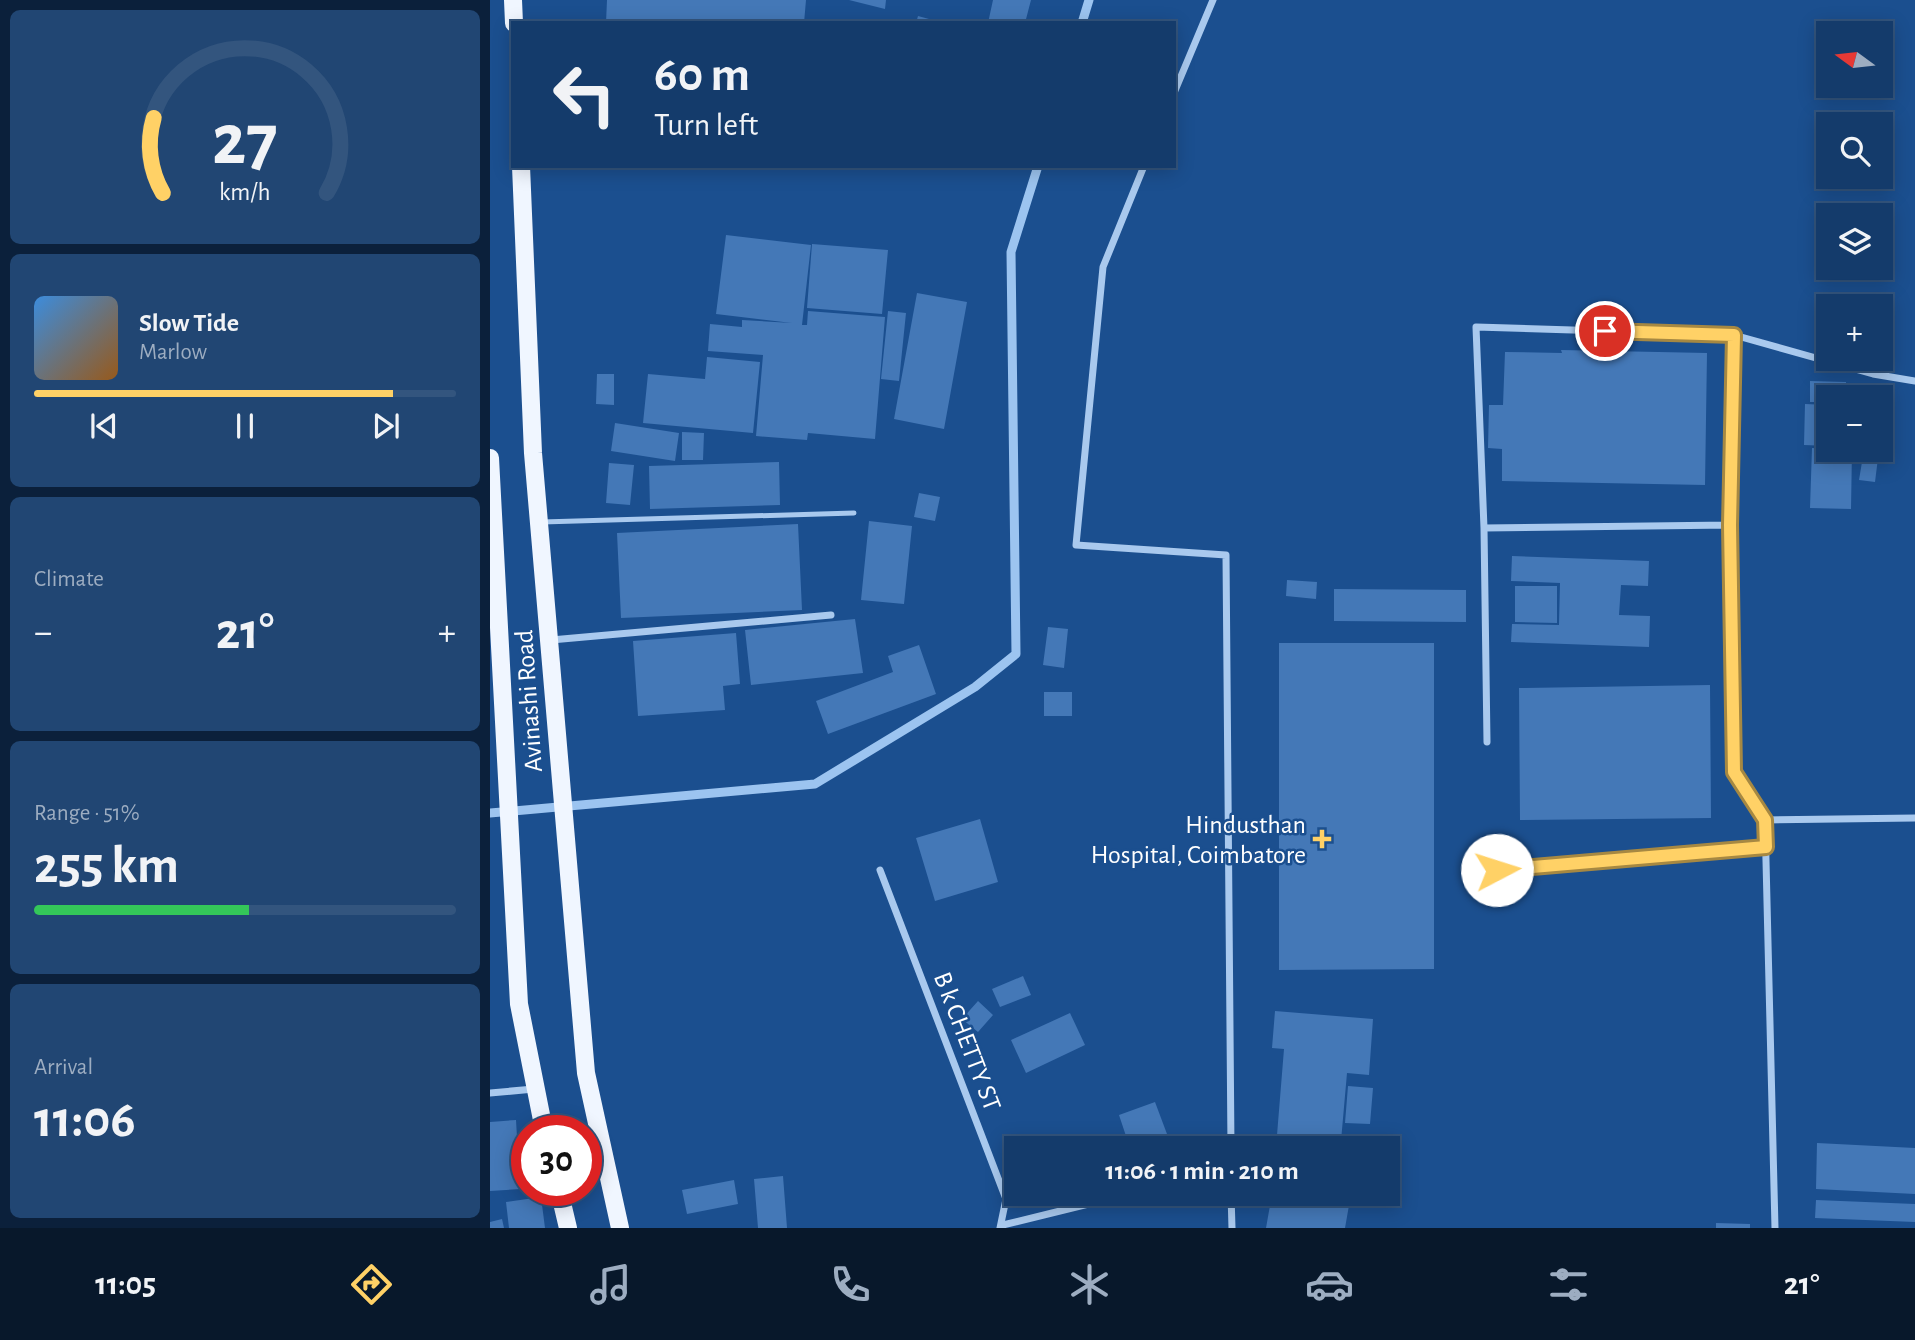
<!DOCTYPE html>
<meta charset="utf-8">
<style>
body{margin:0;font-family:"Alegreya Sans",sans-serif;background:#214673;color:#f1f3f6;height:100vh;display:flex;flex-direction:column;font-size:26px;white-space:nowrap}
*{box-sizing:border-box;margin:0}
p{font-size:23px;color:#9dadc1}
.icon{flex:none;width:38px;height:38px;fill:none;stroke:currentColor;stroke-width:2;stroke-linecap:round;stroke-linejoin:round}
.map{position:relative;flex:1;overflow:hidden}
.side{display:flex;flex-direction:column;gap:10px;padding:10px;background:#0b203b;width:490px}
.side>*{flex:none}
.banner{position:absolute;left:21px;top:21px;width:665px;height:147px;border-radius:0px;box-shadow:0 4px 18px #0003,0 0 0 2px #33557e;background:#143b6b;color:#f1f3f6;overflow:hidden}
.needle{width:46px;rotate:285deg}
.fabs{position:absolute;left:1326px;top:21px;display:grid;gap:14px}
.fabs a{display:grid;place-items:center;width:77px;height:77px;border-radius:0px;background:#143b6b;box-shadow:0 4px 18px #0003,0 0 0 2px #33557e;font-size:35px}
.speed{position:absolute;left:21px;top:1115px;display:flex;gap:14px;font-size:35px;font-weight:700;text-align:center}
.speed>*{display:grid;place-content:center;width:91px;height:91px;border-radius:50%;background:#143b6b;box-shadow:0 4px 18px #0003,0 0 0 2px #33557e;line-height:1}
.speed .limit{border:10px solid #d22;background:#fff;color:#111}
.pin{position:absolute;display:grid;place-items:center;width:60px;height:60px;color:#fff;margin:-30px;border:4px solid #fff;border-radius:50%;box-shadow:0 2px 7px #0007}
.me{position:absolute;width:77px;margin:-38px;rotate:85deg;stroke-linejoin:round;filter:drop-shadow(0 0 5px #0008)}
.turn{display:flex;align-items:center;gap:24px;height:147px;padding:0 28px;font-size:32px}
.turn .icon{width:91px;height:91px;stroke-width:2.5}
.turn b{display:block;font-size:49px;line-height:60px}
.big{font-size:52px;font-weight:700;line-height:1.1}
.side .card{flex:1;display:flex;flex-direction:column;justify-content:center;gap:10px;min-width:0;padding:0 24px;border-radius:10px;background:#214673}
.side .dial{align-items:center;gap:0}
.dial svg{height:182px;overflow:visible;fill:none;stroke:#33557e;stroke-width:7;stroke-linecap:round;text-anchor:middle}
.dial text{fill:#f1f3f6;stroke:none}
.song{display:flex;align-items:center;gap:21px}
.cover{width:84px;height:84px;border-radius:10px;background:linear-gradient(135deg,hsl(210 70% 55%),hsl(30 70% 35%))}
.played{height:7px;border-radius:4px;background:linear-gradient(90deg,#ffd166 85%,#33557e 85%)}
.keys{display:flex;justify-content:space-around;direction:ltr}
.heat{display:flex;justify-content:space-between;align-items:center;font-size:38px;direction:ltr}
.charge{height:10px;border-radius:5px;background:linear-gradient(90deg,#34c759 51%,#33557e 0)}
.trip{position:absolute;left:514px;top:1136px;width:396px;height:70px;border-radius:0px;background:#143b6b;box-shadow:0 4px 18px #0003,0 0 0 2px #33557e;font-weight:700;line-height:70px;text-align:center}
.dock{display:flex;height:112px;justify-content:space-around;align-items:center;background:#08182b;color:#9dadc1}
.dock .icon{width:49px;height:49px}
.dock .active{color:#ffd166}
.dock b{font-size:32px;color:#f1f3f6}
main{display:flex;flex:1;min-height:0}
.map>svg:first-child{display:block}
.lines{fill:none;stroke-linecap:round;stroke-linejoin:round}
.stream{stroke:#9cc4f0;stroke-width:9}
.building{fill:#4478b7}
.lane{stroke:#a9c9ee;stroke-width:5}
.street{stroke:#a9c9ee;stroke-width:7}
.primary{stroke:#f0f6ff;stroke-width:18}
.route-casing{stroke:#a68842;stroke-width:18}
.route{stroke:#ffd166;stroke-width:12}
.poi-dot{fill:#ffd166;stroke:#1b4f8f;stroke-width:2.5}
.labels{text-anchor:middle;stroke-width:5;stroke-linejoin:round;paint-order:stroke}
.street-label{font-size:26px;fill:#fff;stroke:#1b4f8f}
.poi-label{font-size:26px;fill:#fff;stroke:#1b4f8f;text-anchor:end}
</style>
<main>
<section class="side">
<div class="card dial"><svg viewBox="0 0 100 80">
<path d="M14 69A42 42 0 1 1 86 69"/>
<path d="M14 69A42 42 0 0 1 10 36" stroke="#ffd166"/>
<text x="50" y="56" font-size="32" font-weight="700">27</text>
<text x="50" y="72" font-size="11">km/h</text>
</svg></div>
<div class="card">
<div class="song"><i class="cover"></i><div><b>Slow Tide</b><p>Marlow</p></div></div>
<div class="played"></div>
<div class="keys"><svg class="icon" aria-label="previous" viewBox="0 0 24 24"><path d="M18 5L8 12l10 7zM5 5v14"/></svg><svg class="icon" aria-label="pause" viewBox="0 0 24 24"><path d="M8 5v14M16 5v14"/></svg><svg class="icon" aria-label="next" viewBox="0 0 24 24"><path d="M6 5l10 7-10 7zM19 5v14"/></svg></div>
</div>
<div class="card"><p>Climate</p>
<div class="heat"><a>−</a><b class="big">21°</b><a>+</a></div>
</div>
<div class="card"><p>Range · 51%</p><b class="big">255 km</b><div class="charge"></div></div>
<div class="card"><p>Arrival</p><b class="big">11:06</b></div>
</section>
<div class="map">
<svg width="1425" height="1228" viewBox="0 0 1425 1228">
<rect width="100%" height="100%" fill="#1b4f8f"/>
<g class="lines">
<path class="stream" d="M592 23 599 0
M0 813 325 784 485 687 526 654 521 252 548 166"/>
</g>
<path class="building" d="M117 0H316L314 23H116Z
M359 0H396L395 9Z
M503 0H541L535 23H498Z
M428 16 450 22V23H426Z
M236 235 321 245 312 325H317L318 311 395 317 385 439 318 433 317 440 266 436 273 355 218 351 220 324 252 327V320L302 323 226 314Z
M322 244 398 250 392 314 317 308Z
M427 293 477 302 454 429 404 419Z
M398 311 416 313 409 381 391 379Z
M1071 350 1217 353 1215 485 1012 481V449L998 448 999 405H1013L1015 352 1072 353Z
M217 357 270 362 263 433 153 423 158 374 215 379Z
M107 374H124V405L106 404Z
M1320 381 1356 382V397H1339V402H1320Z
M1315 404 1339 405V446L1314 445Z
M125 423 189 433 185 461 121 451Z
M192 432 214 433 213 460H192Z
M1322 448 1362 450 1361 509 1320 508Z
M1374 450H1389L1385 482 1369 480Z
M289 462 290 505 160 509 159 466Z
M119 463 144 465 140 505 116 503Z
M429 493 450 497 445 521 424 517Z
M379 521 422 526 414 604 371 600Z
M308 524 312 610 131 618 127 533Z
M1022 556 1159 561 1158 586 1131 585 1129 615 1160 616 1159 647 1021 642 1022 624 1069 625 1070 583 1021 581Z
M797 580 827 582 826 599 796 596Z
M1025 586H1067V623L1025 622Z
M844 589 976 590V622L844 621Z
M365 619 373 673 261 685 255 630Z
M558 627 578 629 574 668 553 665Z
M246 633 250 684 233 686 235 710 148 716 143 641Z
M789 643H944V969L789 970Z
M429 645 446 694 338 734 326 701 403 672 398 656Z
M1220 685 1221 818 1030 820 1029 688Z
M554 692H582V716H554Z
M490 819 508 882 445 901 426 838Z
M533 976 541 995 510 1007 502 989Z
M488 1001 503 1015 488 1032 472 1019Z
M785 1011 883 1019 879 1075 857 1073 851 1141 787 1135 794 1049 782 1048Z
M580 1013 595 1045 536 1073 521 1040Z
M858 1086 883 1088 880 1124 855 1123Z
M665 1102 677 1134 640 1148 629 1115Z
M26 1120 30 1189 0 1191V1122Z
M1327 1143 1425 1148V1194L1326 1189Z
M293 1176 297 1228H268L264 1179Z
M244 1180 248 1204 197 1214 192 1190Z
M782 1194H861L855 1228H776Z
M51 1197 55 1228H19L16 1202Z
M1326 1200 1425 1204V1222L1325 1218Z
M12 1219 14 1228H0V1222Z
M1226 1223 1260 1224V1228H1226Z"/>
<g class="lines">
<path class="lane" d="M52 522 364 513"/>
<path class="street" d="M684 93 723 0
M654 166 613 267 586 545 736 555 741 1148
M1244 335 1240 525 1244 772 1275 820 1285 1228
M994 528 1240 525
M61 640 341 615
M997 742 994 528 986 327 1244 335 1383 374 1425 381
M1275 820 1425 818
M390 870 516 1199 510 1228
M1007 870 1276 847
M0 1093 44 1089
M719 1194 741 1195
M741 1194 742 1228
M513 1225 639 1194"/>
<path class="primary" d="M23 0 24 23
M31 166 43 453 96 1073 130 1228
M0 458 29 1004 54 1130
M69 1190 78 1228"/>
</g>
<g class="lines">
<g class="route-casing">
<path id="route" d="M1007 870 1276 847 1275 820 1244 772 1240 525 1244 335 1115 331"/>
</g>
<use href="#route" class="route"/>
</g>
<path class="poi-dot" d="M828.5 828.5h7v7h7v7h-7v7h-7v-7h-7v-7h7z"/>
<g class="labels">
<g class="street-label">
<text transform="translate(38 701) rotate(-94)" y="9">Avinashi Road</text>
<text transform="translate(478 1041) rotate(69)" y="9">B k CHETTY ST</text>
</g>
<g class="poi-label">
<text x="816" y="833">Hindusthan<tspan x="816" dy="30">Hospital, Coimbatore</tspan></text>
</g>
</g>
</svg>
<div class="fabs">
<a><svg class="needle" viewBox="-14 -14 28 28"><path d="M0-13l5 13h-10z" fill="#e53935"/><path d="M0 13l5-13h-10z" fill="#9dadc1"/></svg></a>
<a><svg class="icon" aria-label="search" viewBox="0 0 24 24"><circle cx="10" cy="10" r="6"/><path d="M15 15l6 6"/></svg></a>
<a><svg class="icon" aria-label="layers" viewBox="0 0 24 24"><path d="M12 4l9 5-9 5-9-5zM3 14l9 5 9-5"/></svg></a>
<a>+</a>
<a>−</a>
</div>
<div class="speed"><div class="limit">30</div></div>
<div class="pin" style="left:1115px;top:331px;background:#d93025"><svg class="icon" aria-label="arrive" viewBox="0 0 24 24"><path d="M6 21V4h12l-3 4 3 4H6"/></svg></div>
<svg class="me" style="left:1007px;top:870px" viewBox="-20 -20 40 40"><circle r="19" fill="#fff"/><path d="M0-13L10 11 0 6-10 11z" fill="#ffd166"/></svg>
<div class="trip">11:06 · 1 min · 210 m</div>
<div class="banner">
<div class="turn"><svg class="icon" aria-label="left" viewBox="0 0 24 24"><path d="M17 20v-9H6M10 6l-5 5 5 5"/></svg><div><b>60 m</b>Turn left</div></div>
</div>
</div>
</main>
<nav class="dock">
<b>11:05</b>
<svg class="icon active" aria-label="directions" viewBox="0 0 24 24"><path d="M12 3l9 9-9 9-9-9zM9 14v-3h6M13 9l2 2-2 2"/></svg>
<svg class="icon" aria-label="music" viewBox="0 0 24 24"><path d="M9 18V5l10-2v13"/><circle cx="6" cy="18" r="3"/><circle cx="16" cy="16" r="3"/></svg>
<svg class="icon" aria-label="phone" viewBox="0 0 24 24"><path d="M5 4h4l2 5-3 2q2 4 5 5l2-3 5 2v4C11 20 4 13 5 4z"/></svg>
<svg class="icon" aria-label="climate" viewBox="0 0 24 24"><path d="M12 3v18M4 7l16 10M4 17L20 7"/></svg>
<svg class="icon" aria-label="car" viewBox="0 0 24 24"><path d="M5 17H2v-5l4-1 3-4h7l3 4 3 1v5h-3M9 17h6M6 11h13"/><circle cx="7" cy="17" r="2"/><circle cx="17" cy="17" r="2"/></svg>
<svg class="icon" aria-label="filters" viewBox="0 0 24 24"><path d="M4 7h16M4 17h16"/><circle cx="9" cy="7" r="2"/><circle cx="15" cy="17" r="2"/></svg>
<b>21°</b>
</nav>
